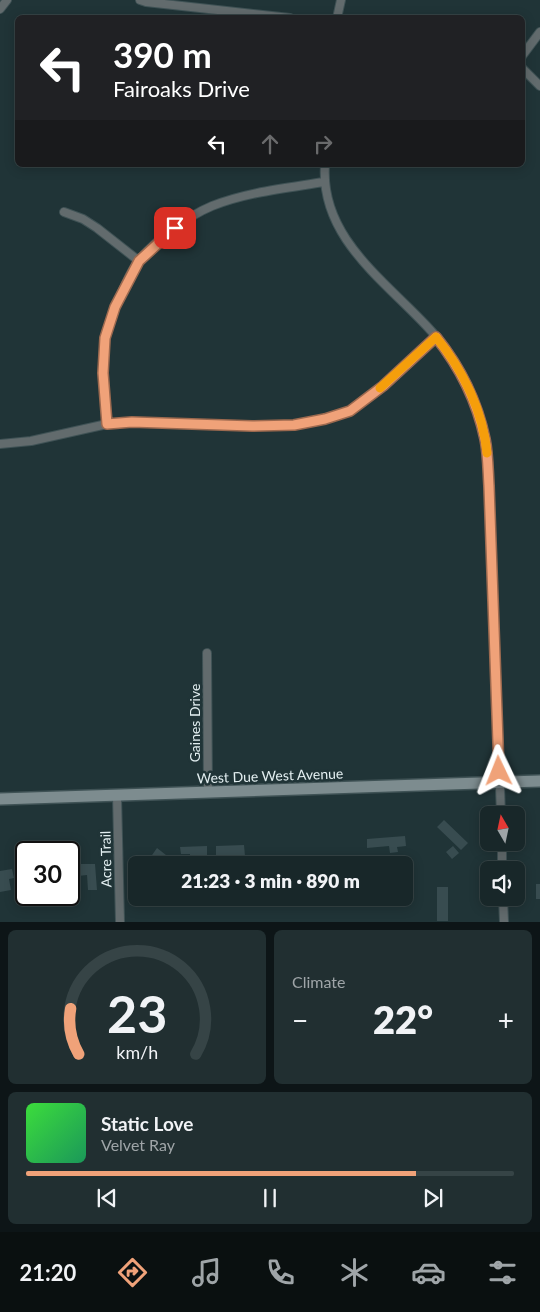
<!DOCTYPE html>
<meta charset="utf-8">
<style>
body{margin:0;font-family:Lato,sans-serif;background:#212f31;color:#f1f3f6;height:100vh;display:flex;flex-direction:column;font-size:19px;white-space:nowrap}
*{box-sizing:border-box;margin:0}
p{font-size:16px;color:#9fa5a8}
.icon{flex:none;width:28px;height:28px;fill:none;stroke:currentColor;stroke-width:2;stroke-linecap:round;stroke-linejoin:round}
.map{position:relative;height:922px;overflow:hidden}
.panel{display:flex;flex-direction:column;gap:8px;padding:8px;background:#0d1517;flex:1}
.panel>*{flex:none}
.guide{position:absolute;left:15px;top:15px;width:510px;height:152px;border-radius:8px;box-shadow:0 2px 12px #0003,0 0 0 1px #364446;background:#202124;color:#fff;overflow:hidden}
.needle{width:32px;rotate:351deg}
.buttons{position:absolute;left:480px;top:806px;display:grid;gap:10px}
.buttons a{display:grid;place-items:center;width:45px;height:45px;border-radius:8px;background:#182729;box-shadow:0 2px 12px #0003,0 0 0 1px #364446;font-size:25px}
.speed{position:absolute;left:15px;top:841px;display:flex;gap:10px;font-size:25px;font-weight:700;text-align:center}
.speed>*{display:grid;place-content:center;width:65px;height:65px;border-radius:50%;background:#182729;box-shadow:0 2px 12px #0003,0 0 0 1px #364446;line-height:1}
.speed .limit{border:2px solid #111;border-radius:8px;background:#fff;color:#111}
.pin{position:absolute;display:grid;place-items:center;width:42px;height:42px;color:#fff;margin:-21px;border-radius:10px;box-shadow:0 2px 8px #0006}
.me{position:absolute;width:55px;margin:-28px;rotate:358deg;stroke-linejoin:round;filter:drop-shadow(0 0 4px #0008)}
.turn{display:flex;align-items:center;gap:18px;height:105px;padding:0 15px;font-size:22px}
.turn .icon{width:65px;height:65px;stroke-width:2.5}
.turn b{display:block;font-size:35px;line-height:42px}
.lanes{display:flex;align-items:center;height:48px;padding:0 15px;background:#0003;justify-content:center;gap:25px;direction:ltr}
.lanes .off{opacity:.35}
.big{font-size:38px;font-weight:800;line-height:1.1}
.panel .tile{flex:1;display:flex;flex-direction:column;justify-content:center;gap:8px;min-width:0;padding:0 18px;border-radius:8px;background:#212f31}
.panel .dial{align-items:center;gap:0}
.dial svg{height:130px;overflow:visible;fill:none;stroke:#364446;stroke-width:7;stroke-linecap:round;text-anchor:middle}
.dial text{fill:#f1f3f6;stroke:none}
.song{display:flex;align-items:center;gap:15px}
.cover{width:60px;height:60px;border-radius:8px;background:linear-gradient(135deg,hsl(120 70% 55%),hsl(150 70% 35%))}
.played{height:5px;border-radius:2px;background:linear-gradient(90deg,#f0a279 80%,#364446 80%)}
.keys{display:flex;justify-content:space-around;direction:ltr}
.heat{display:flex;justify-content:space-between;align-items:center;font-size:28px;direction:ltr}
.panel .tiles{flex:1;display:grid;gap:8px;grid-template-columns:1fr 1fr}
.tile:last-child{grid-column:span 2}
.trip{position:absolute;left:128px;top:856px;width:285px;height:50px;border-radius:8px;background:#182729;box-shadow:0 2px 12px #0003,0 0 0 1px #364446;font-weight:800;line-height:50px;text-align:center}
.dock{display:flex;height:80px;justify-content:space-around;align-items:center;background:#0a1010;color:#9fa5a8}
.dock .icon{width:35px;height:35px}
.dock .on{color:#f0a279}
.dock b{font-size:22px;color:#f1f3f6}
.map>svg:first-child{display:block}
.building{fill:#384c50}
.lines{fill:none;stroke-linecap:round;stroke-linejoin:round}
.minor-casing{stroke:#3f5255;stroke-width:10}
.secondary-casing{stroke:#3f5255;stroke-width:14}
.minor{stroke:#626b6d;stroke-width:8}
.secondary{stroke:#7d8c8f;stroke-width:11}
.route-casing{stroke:#9c694f;stroke-width:12}
.route{stroke:#f0a279;stroke-width:9}
.slow{stroke:#f59e0b;stroke-width:9}
.labels{text-anchor:middle;stroke-width:5;stroke-linejoin:round;paint-order:stroke}
.street-label{font-size:14px;fill:#e2eef0;stroke:#203437}
</style>
<div class="map">
<svg width="540" height="922" viewBox="0 0 540 922">
<rect width="100%" height="100%" fill="#203437"/>
<path class="building" d="M444 820 468 843 461 850 437 827Z
M405 836 406 846 397 847 398 852 390 853 389 846 367 848V839Z
M244 845 245 856 216 857V846Z
M207 846V859L202 860 201 857 190 858V854H181L180 847Z
M453 846 459 853 452 859 446 852Z
M157 848 166 855 161 861 166 865H145Z
M372 860V865H362V861Z
M78 864H95L97 890H88L87 875 78 876Z
M12 869 14 878 9 879 11 890 0 892V871Z
M536 884H540V899H536Z
M437 887H448V921H437Z"/>
<g class="lines">
<g class="minor-casing">
<path id="minor" d="M140 0 146 2 290 18
M0 9 7 0
M337 18 341 0
M522 56 540 32
M522 68 540 86
M325 165C319 249 407 293 449 353 466 378 480 410 485 440 488 455 488 471 489 486L501 815
M64 212 83 219 97 228 139 261
M107 424C105 396 101 369 105 340 107 324 129 273 139 260 156 240 188 216 212 206 247 192 287 188 324 182
M0 444 31 441 107 424 132 422 252 426 294 425 325 419 350 411 383 386 436 337
M207 653 208 793
M117 796 120 922
M502 842V870
M503 898 504 922"/>
</g>
<g class="secondary-casing">
<path id="secondary" d="M0 799 540 781"/>
</g>
<use href="#minor" class="minor"/>
<use href="#secondary" class="secondary"/>
</g>
<g class="lines">
<g class="route-casing">
<path id="route" d="M175 228 139 261 115 307 105 338 103 373 107 424 132 422 252 426 294 425 325 419 350 411 383 386 436 337C460 367 477 401 485 439 488 453 488 470 489 486L499 771"/>
</g>
<use href="#route" class="route"/>
<path class="slow" d="M380 388 436 337C463 370 483 411 487 453"/>
</g>
<g class="labels">
<g class="street-label">
<text transform="translate(195 723) rotate(-90)" y="5">Gaines Drive</text>
<text transform="translate(270 776) rotate(-2)" y="5">West Due West Avenue</text>
<text transform="translate(106 859) rotate(-91)" y="5">Acre Trail</text>
</g>
</g>
</svg>
<div class="buttons">
<a><svg class="needle" viewBox="-14 -14 28 28"><path d="M0-13l5 13h-10z" fill="#e53935"/><path d="M0 13l5-13h-10z" fill="#9fa5a8"/></svg></a>
<a><svg class="icon" aria-label="sound" viewBox="0 0 24 24"><path d="M4 9h4l5-4v14l-5-4H4zM17 9q2 3 0 6"/></svg></a>
</div>
<div class="speed"><div class="limit">30</div></div>
<div class="pin" style="left:175px;top:228px;background:#d93025"><svg class="icon" aria-label="arrive" viewBox="0 0 24 24"><path d="M6 21V4h12l-3 4 3 4H6"/></svg></div>
<svg class="me" style="left:499px;top:771px" viewBox="-20 -20 40 40"><path d="M0-17L14 15 0 8-14 15z" fill="#f0a279" stroke="#fff" stroke-width="4"/></svg>
<div class="trip">21:23 · 3 min · 890 m</div>
<div class="guide">
<div class="turn"><svg class="icon" aria-label="left" viewBox="0 0 24 24"><path d="M17 20v-9H6M10 6l-5 5 5 5"/></svg><div><b>390 m</b>Fairoaks Drive</div></div>
<div class="lanes"><svg class="icon" aria-label="left" viewBox="0 0 24 24"><path d="M17 20v-9H6M10 6l-5 5 5 5"/></svg><svg class="icon off" aria-label="ahead" viewBox="0 0 24 24"><path d="M12 20V5M6 11l6-6 6 6"/></svg><svg class="icon off" aria-label="right" viewBox="0 0 24 24"><path d="M7 20v-9h11M14 6l5 5-5 5"/></svg></div>
</div>
</div>
<section class="panel">
<div class="tiles">
<div class="tile dial"><svg viewBox="0 0 100 80">
<path d="M14 69A42 42 0 1 1 86 69"/>
<path d="M14 69A42 42 0 0 1 9 41" stroke="#f0a279"/>
<text x="50" y="56" font-size="32" font-weight="700">23</text>
<text x="50" y="72" font-size="11">km/h</text>
</svg></div>
<div class="tile"><p>Climate</p>
<div class="heat"><a>−</a><b class="big">22°</b><a>+</a></div>
</div>
<div class="tile">
<div class="song"><i class="cover"></i><div><b>Static Love</b><p>Velvet Ray</p></div></div>
<div class="played"></div>
<div class="keys"><svg class="icon" aria-label="previous" viewBox="0 0 24 24"><path d="M18 5L8 12l10 7zM5 5v14"/></svg><svg class="icon" aria-label="pause" viewBox="0 0 24 24"><path d="M8 5v14M16 5v14"/></svg><svg class="icon" aria-label="next" viewBox="0 0 24 24"><path d="M6 5l10 7-10 7zM19 5v14"/></svg></div>
</div>
</div>
</section>
<nav class="dock">
<b>21:20</b>
<svg class="icon on" aria-label="directions" viewBox="0 0 24 24"><path d="M12 3l9 9-9 9-9-9zM9 14v-3h6M13 9l2 2-2 2"/></svg>
<svg class="icon" aria-label="music" viewBox="0 0 24 24"><path d="M9 18V5l10-2v13"/><circle cx="6" cy="18" r="3"/><circle cx="16" cy="16" r="3"/></svg>
<svg class="icon" aria-label="phone" viewBox="0 0 24 24"><path d="M5 4h4l2 5-3 2q2 4 5 5l2-3 5 2v4C11 20 4 13 5 4z"/></svg>
<svg class="icon" aria-label="climate" viewBox="0 0 24 24"><path d="M12 3v18M4 7l16 10M4 17L20 7"/></svg>
<svg class="icon" aria-label="car" viewBox="0 0 24 24"><path d="M5 17H2v-5l4-1 3-4h7l3 4 3 1v5h-3M9 17h6M6 11h13"/><circle cx="7" cy="17" r="2"/><circle cx="17" cy="17" r="2"/></svg>
<svg class="icon" aria-label="filters" viewBox="0 0 24 24"><path d="M4 7h16M4 17h16"/><circle cx="9" cy="7" r="2"/><circle cx="15" cy="17" r="2"/></svg>
</nav>
